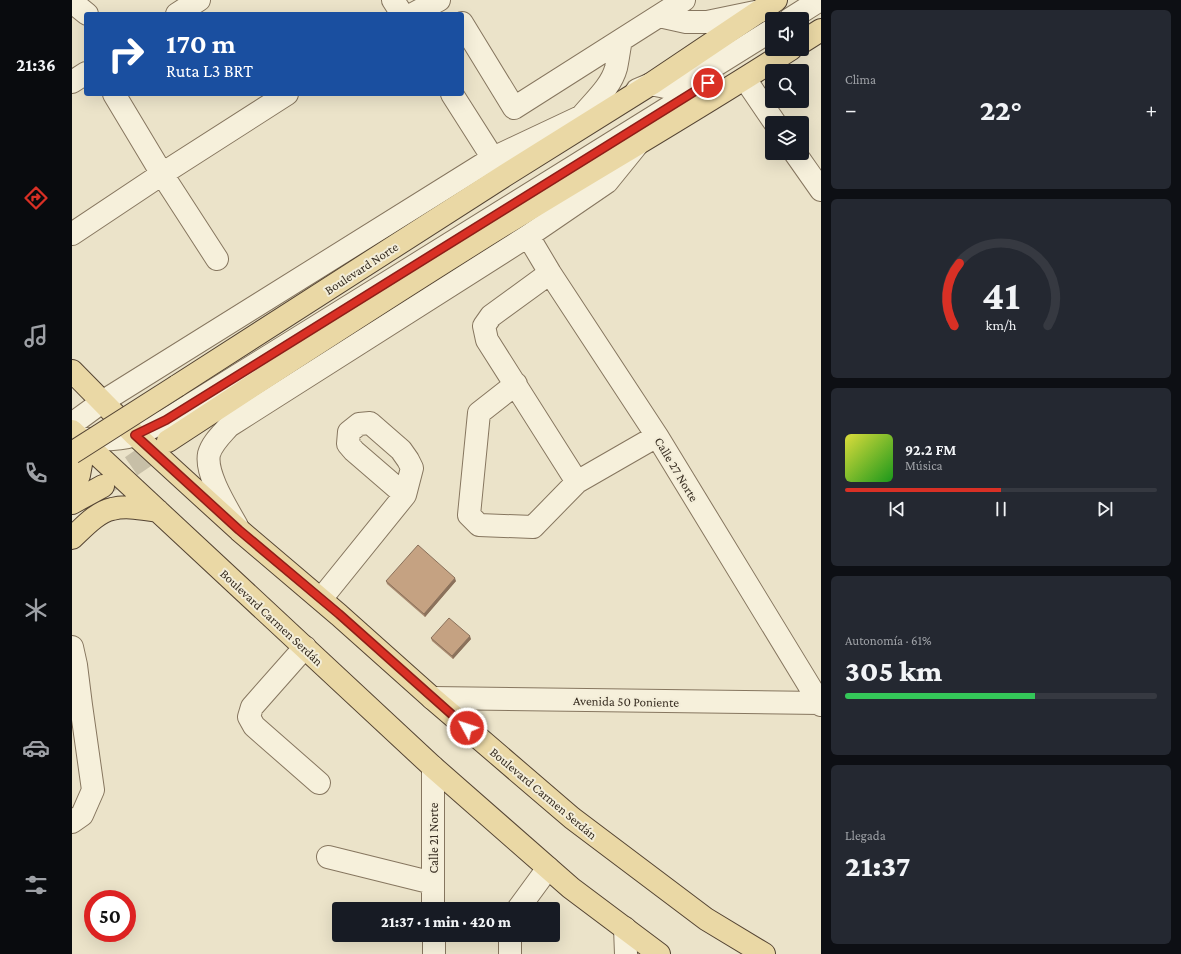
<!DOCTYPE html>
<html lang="es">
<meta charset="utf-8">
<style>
body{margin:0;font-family:"Crimson Pro",serif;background:#242831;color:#f1f3f6;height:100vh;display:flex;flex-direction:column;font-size:15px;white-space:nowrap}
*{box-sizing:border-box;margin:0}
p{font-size:13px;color:#9ea1a6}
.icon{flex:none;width:22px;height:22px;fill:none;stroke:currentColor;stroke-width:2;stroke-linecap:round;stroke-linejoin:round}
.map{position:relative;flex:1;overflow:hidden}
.sheet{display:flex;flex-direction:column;gap:10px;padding:10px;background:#0d0f14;width:360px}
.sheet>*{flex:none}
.banner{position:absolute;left:12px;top:12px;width:380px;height:84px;border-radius:4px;box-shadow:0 4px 16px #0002;background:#1a4fa0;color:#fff;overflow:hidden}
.buttons{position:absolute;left:693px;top:12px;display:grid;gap:8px}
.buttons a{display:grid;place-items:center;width:44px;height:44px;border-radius:4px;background:#171b24;box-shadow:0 4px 16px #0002;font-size:20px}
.speed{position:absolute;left:12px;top:890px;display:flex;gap:8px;font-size:20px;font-weight:700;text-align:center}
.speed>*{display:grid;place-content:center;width:52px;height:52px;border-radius:50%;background:#171b24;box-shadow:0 4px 16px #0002;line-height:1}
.speed .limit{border:6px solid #d22;background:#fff;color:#111}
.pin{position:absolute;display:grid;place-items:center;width:34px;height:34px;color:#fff;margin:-17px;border:2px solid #fff;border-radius:50%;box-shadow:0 1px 4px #0007}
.me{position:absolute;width:44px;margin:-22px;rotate:310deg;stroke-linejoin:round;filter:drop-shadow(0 0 3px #0008)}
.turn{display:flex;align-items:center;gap:14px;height:84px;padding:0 16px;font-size:18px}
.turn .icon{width:52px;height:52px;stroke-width:2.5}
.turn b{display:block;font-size:28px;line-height:34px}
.big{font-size:30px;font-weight:800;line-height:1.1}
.sheet .widget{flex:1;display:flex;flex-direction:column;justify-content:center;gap:6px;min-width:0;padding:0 14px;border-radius:6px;background:#242831}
.sheet .dial{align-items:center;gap:0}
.dial svg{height:104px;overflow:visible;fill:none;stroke:#363941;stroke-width:7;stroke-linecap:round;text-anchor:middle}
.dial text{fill:#f1f3f6;stroke:none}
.song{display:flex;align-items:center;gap:12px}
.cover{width:48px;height:48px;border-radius:6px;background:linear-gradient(135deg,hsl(60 70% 55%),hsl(120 70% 35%))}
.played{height:4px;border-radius:2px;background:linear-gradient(90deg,#d93025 50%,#363941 50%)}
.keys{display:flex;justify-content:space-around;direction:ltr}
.heat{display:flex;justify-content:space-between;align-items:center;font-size:22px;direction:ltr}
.charge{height:6px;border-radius:3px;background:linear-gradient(90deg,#34c759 61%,#363941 0)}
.trip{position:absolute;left:260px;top:902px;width:228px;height:40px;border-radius:4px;background:#171b24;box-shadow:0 4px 16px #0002;font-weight:800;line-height:40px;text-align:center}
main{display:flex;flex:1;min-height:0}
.dock{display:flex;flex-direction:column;width:72px;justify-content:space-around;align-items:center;background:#090b0e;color:#9ea1a6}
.dock .icon{width:28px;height:28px}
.dock .on{color:#d93025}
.dock b{font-size:18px;color:#f1f3f6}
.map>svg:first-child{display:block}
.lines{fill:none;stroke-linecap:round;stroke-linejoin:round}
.major-tunnel{stroke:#c7bfa7;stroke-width:22;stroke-dasharray:22 11;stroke-linecap:butt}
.minor-casing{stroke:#86765f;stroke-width:24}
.major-casing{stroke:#544433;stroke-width:24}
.minor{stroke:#f6f0db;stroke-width:22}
.major{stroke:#ead8a5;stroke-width:22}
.major-bridge-casing{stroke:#544433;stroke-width:24;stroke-linecap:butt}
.major-bridge{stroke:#ead8a5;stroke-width:22}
.wall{fill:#a98b70}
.shaded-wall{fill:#8a715b}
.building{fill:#c5a282;stroke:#8a715b}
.route-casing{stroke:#8d1f18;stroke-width:10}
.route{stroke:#d93025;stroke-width:7}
.labels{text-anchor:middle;stroke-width:4;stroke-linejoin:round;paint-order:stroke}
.street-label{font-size:13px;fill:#372d21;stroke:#f3edd8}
</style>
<main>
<nav class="dock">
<b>21:36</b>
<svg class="icon on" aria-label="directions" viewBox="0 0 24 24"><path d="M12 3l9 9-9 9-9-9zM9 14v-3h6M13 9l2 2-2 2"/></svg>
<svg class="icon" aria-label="music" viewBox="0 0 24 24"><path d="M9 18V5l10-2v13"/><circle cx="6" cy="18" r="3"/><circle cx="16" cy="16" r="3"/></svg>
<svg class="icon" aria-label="phone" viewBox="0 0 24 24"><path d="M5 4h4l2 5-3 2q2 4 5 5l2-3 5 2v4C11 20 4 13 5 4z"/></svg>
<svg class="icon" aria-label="climate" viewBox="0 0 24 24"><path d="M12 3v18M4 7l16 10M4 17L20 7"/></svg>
<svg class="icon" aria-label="car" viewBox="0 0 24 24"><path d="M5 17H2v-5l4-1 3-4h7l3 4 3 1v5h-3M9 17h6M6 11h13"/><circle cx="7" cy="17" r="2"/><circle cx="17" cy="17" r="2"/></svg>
<svg class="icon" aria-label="filters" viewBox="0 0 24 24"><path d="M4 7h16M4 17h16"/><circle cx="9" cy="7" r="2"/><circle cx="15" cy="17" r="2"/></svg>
</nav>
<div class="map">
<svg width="749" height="954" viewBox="0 0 749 954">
<rect width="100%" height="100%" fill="#ebe3c9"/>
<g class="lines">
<path class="major-tunnel" d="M32 485 96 441"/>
<g class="minor-casing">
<path id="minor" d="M321 0 330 14
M0 2 15 14
M105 14 127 0
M341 14 367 0
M587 16 614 22H635L688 11
M718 19 748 0
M390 23 442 108 612 0
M673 79 703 123
M0 82 14 73
M565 90 579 84 598 88H607L700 30
M42 94 90 174 145 259
M380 94 429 171
M509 117C521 102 539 87 544 68 546 59 547 49 549 40
M723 153 749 190
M0 234 90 174 215 94
M456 236 478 273 585 436 749 705
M478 273 419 316 412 326 415 340 505 482 585 436
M444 384 407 413 397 515 407 525 461 527 505 482
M0 424 30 402 421 158 525 109
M13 439C30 440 48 440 63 435 74 431 84 425 94 420L628 88
M165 526C155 508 133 474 137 454 140 443 150 434 157 426L456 236 535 182 565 145
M249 599 333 495 340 468 336 460 329 450 298 423 287 424 277 432 276 444 282 451 333 495
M0 647 4 665 9 705
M233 647 180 707 177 717 182 726 247 783
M360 698 749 703
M0 700 9 705 21 790 10 815 0 822
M361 767V909
M256 857 361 883
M446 909 476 868
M553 928 554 954
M362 935V954
M438 935V954"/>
</g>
<g class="major-casing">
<path id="major" d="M730 42 749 30
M0 371 63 435 167 530 267 615 360 698 500 818 634 919 692 954
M105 386 432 176 579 84 704 0
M0 431 361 767 499 888 587 954
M96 441C214 364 331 286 451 213 541 158 631 106 719 49
M0 490 7 475 9 464
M0 503 31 486
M0 538C11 528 25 512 40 509 55 505 71 509 86 511"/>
</g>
<use href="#minor" class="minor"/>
<use href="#major" class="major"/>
<g class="major-bridge-casing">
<path id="major-bridge" d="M0 453 105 386"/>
</g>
<use href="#major-bridge" class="major-bridge"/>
</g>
<path class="wall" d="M314 581H384L353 617 315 584Z
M359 638 399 639 381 659 360 641Z"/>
<path class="shaded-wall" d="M383 578 384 581 353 617 352 614Z
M398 636 399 639 381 659 380 656Z"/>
<path class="building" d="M346 545 383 578 352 614 314 581Z
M377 618 398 636 380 656 359 638Z"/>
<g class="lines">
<g class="route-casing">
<path id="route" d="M395 728 267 614 167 530 63 435 94 420 636 83"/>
</g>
<use href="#route" class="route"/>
</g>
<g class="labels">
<g class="street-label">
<text transform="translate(289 268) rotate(-33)" y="5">Boulevard Norte</text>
<text transform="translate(605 469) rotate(59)" y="5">Calle 27 Norte</text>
<text transform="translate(200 617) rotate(43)" y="5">Boulevard Carmen Serdán</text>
<text transform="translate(554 701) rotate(1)" y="5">Avenida 50 Poniente</text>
<text transform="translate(472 793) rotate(40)" y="5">Boulevard Carmen Serdán</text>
<text transform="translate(361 838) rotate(-90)" y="5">Calle 21 Norte</text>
</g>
</g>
</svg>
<div class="buttons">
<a><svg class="icon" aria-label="sound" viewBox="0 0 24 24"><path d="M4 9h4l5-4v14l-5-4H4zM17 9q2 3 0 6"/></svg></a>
<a><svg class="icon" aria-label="search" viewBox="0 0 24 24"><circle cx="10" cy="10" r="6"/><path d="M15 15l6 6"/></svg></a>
<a><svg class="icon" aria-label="layers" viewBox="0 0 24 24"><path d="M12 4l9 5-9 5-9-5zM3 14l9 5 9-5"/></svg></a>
</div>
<div class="speed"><div class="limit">50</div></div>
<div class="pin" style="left:636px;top:83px;background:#d93025"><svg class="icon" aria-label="arrive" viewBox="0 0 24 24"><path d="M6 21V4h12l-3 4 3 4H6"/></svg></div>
<svg class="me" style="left:395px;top:728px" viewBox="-20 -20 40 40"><circle r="17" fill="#d93025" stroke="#fff" stroke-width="3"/><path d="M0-11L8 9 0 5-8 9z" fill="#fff"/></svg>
<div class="trip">21:37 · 1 min · 420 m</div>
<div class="banner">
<div class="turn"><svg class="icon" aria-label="right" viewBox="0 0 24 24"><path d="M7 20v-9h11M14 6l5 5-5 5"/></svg><div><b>170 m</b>Ruta L3 BRT</div></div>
</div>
</div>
<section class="sheet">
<div class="widget"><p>Clima</p>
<div class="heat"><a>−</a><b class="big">22°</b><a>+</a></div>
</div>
<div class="widget dial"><svg viewBox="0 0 100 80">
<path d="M14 69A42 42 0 1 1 86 69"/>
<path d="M14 69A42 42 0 0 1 18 21" stroke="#d93025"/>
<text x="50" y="56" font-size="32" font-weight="700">41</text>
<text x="50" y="72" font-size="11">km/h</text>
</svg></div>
<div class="widget">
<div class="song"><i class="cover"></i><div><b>92.2 FM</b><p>Música</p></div></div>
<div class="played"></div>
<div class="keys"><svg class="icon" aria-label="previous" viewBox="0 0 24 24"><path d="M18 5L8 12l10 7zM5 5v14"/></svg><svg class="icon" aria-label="pause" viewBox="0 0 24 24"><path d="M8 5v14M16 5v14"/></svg><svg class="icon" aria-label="next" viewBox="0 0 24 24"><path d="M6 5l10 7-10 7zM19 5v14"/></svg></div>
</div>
<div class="widget"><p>Autonomía · 61%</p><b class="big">305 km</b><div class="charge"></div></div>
<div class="widget"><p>Llegada</p><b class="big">21:37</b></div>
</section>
</main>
